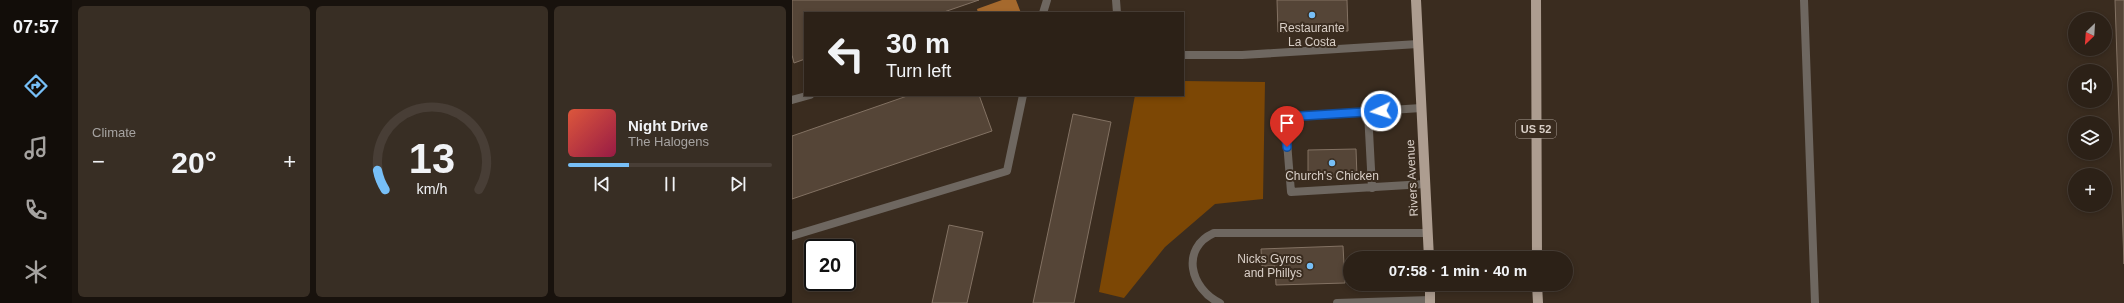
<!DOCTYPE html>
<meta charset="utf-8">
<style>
body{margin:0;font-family:Helvetica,sans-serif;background:#382e24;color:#f1f3f6;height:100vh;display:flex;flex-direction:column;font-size:15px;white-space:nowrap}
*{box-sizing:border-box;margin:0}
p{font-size:13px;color:#a6a3a1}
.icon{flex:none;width:22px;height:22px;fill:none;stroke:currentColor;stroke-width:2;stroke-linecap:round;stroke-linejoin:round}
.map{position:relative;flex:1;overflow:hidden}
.panel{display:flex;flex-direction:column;gap:6px;padding:6px;background:#18120d;width:720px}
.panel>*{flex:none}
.banner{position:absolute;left:12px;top:12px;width:380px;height:84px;border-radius:0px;box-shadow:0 2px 6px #0003,0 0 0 1px #483e36;background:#2c2117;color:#f1f3f6;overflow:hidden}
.needle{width:26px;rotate:205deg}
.buttons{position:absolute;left:1276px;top:12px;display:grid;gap:8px}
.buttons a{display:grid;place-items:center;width:44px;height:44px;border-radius:50%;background:#2c2117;box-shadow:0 2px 6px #0003,0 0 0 1px #483e36;font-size:20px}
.speed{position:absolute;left:12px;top:239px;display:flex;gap:8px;font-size:20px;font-weight:700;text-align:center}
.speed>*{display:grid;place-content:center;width:52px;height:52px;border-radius:50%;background:#2c2117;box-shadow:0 2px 6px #0003,0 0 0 1px #483e36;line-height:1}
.speed .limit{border:2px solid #111;border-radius:6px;background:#fff;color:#111}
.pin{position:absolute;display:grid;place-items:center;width:34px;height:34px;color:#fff;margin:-41px -17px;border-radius:50% 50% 50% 0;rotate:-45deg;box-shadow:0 0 4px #0007}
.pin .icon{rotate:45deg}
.me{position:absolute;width:44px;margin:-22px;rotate:266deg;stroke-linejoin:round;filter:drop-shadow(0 0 3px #0008)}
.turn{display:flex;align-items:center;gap:14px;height:84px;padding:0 16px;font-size:18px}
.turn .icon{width:52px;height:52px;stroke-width:2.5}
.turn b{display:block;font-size:28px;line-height:34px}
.big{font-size:30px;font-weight:700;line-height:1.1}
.panel .tile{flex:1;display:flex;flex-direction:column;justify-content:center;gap:6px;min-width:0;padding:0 14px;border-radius:6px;background:#382e24}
.panel .dial{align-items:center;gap:0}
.dial svg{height:104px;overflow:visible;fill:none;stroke:#483e36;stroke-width:7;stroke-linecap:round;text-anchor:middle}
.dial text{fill:#f1f3f6;stroke:none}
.song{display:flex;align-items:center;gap:12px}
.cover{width:48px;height:48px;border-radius:6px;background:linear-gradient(135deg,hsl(10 70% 55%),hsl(340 70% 35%))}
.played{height:4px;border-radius:2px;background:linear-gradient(90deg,#77bff7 30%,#483e36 30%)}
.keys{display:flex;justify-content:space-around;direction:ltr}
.heat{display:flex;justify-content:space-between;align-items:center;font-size:22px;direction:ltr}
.panel .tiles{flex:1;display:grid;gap:6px;grid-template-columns:repeat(3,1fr)}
.trip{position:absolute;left:551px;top:251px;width:230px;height:40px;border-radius:20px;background:#2c2117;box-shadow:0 2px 6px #0003,0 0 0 1px #483e36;font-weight:700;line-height:40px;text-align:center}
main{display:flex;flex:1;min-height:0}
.menu{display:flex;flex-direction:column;width:72px;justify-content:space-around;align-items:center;background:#120d09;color:#a6a3a1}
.menu .icon{width:28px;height:28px}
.menu .on{color:#77bff7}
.menu b{font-size:18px;color:#f1f3f6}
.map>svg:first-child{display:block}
.green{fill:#7c4705}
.water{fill:#a5692d}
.building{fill:#554537;stroke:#837263}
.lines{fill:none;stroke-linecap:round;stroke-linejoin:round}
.service{stroke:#6e6760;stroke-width:8}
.primary{stroke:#ad9d90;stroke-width:10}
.route-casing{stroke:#114b97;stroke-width:10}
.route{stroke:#1a73e8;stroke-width:7}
.poi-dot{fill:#77bff7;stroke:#3a2c1f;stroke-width:1.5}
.labels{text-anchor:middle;stroke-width:4;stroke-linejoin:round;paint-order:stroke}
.shield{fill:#3a2c1f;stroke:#a99e95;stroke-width:1}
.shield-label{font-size:11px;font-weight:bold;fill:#d9cfc7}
.poi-label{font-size:12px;fill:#d9cfc7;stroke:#3a2c1f}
.street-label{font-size:12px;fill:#d9cfc7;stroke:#3a2c1f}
</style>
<main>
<nav class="menu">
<b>07:57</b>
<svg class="icon on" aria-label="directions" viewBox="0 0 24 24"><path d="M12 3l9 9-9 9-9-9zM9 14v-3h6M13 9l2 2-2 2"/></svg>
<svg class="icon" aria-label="music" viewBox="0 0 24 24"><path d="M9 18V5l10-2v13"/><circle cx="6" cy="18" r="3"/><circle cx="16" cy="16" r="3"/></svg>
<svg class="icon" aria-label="phone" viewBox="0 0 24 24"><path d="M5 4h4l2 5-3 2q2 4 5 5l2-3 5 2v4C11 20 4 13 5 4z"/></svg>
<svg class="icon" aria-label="climate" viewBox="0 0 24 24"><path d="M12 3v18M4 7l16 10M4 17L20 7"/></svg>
</nav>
<section class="panel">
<div class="tiles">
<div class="tile"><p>Climate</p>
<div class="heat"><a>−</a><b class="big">20°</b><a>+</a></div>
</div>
<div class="tile dial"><svg viewBox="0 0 100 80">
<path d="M14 69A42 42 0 1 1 86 69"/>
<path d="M14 69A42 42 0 0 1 8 54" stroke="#77bff7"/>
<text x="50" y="56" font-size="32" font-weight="700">13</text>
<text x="50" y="72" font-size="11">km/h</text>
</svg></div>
<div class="tile">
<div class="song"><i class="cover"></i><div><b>Night Drive</b><p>The Halogens</p></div></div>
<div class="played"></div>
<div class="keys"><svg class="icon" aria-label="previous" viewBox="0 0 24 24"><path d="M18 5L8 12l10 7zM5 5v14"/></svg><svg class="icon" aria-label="pause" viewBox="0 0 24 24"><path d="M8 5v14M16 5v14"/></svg><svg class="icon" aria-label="next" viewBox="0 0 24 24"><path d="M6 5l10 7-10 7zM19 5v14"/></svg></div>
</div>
</div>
</section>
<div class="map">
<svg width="1332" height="303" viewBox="0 0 1332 303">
<rect width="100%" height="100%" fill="#3a2c1f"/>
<path class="green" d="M391 81 473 82 471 199 423 204 373 247 332 298 307 292 343 95H391Z"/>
<path class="water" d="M210 0H224L229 13H186L185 9Z"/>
<path class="building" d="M0 0H187L149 13H13V59L2 63 0 55Z
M485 0H555L556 31 486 32Z
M1323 0H1332V264Z
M118 95H187L200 131 0 199V136Z
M281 114 319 122 282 303H241Z
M564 149 565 177H516V150Z
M157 225 191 232 175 303H140Z
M551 246 553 283 484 285 483 266H470L469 249Z"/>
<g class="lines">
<path class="service" d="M324 0 325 13
M1012 0 1023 303
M251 13 255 0
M391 55H450L626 44
M0 100 18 95
M629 108 493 117 499 192 633 184
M576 112 580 188
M0 236 215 171 231 95
M428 303C398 289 388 248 422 233H635
M545 303 638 300"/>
<path class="primary" d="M624 0 637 258
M744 0 745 258
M638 284V303
M689 284H693
M745 284 746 303"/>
</g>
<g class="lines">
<g class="route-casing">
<path id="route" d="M495 147 493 117 589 111"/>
</g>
<use href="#route" class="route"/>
</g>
<g class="poi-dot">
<circle cx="520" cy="15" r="4"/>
<circle cx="540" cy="163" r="4"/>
<circle cx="518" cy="266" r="4"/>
</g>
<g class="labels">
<rect class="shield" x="724" y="120" width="40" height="18" rx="3"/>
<g class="shield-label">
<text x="744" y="133">US 52</text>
</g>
<g class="poi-label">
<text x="520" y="32">Restaurante<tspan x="520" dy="14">La Costa</tspan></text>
<text x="540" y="180">Church's Chicken</text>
<text x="510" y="263" text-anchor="end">Nicks Gyros<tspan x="510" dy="14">and Phillys</tspan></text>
</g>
<g class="street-label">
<text transform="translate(620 178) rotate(-93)" y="4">Rivers Avenue</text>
</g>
</g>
</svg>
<div class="buttons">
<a><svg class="needle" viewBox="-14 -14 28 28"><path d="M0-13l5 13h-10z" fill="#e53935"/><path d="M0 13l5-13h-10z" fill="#a6a3a1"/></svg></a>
<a><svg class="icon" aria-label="sound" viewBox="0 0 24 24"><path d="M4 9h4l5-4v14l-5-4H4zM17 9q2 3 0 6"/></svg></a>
<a><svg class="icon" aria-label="layers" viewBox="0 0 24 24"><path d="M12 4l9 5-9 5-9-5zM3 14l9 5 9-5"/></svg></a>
<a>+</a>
</div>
<div class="speed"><div class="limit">20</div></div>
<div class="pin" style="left:495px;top:147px;background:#d93025"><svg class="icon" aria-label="arrive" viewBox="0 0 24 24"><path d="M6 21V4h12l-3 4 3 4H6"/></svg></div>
<svg class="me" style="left:589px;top:111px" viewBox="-20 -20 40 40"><circle r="17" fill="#1a73e8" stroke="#fff" stroke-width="3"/><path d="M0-11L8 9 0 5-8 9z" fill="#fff"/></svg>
<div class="trip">07:58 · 1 min · 40 m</div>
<div class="banner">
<div class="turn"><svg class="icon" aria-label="left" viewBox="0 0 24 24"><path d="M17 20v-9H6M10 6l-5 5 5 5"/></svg><div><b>30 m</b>Turn left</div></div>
</div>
</div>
</main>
